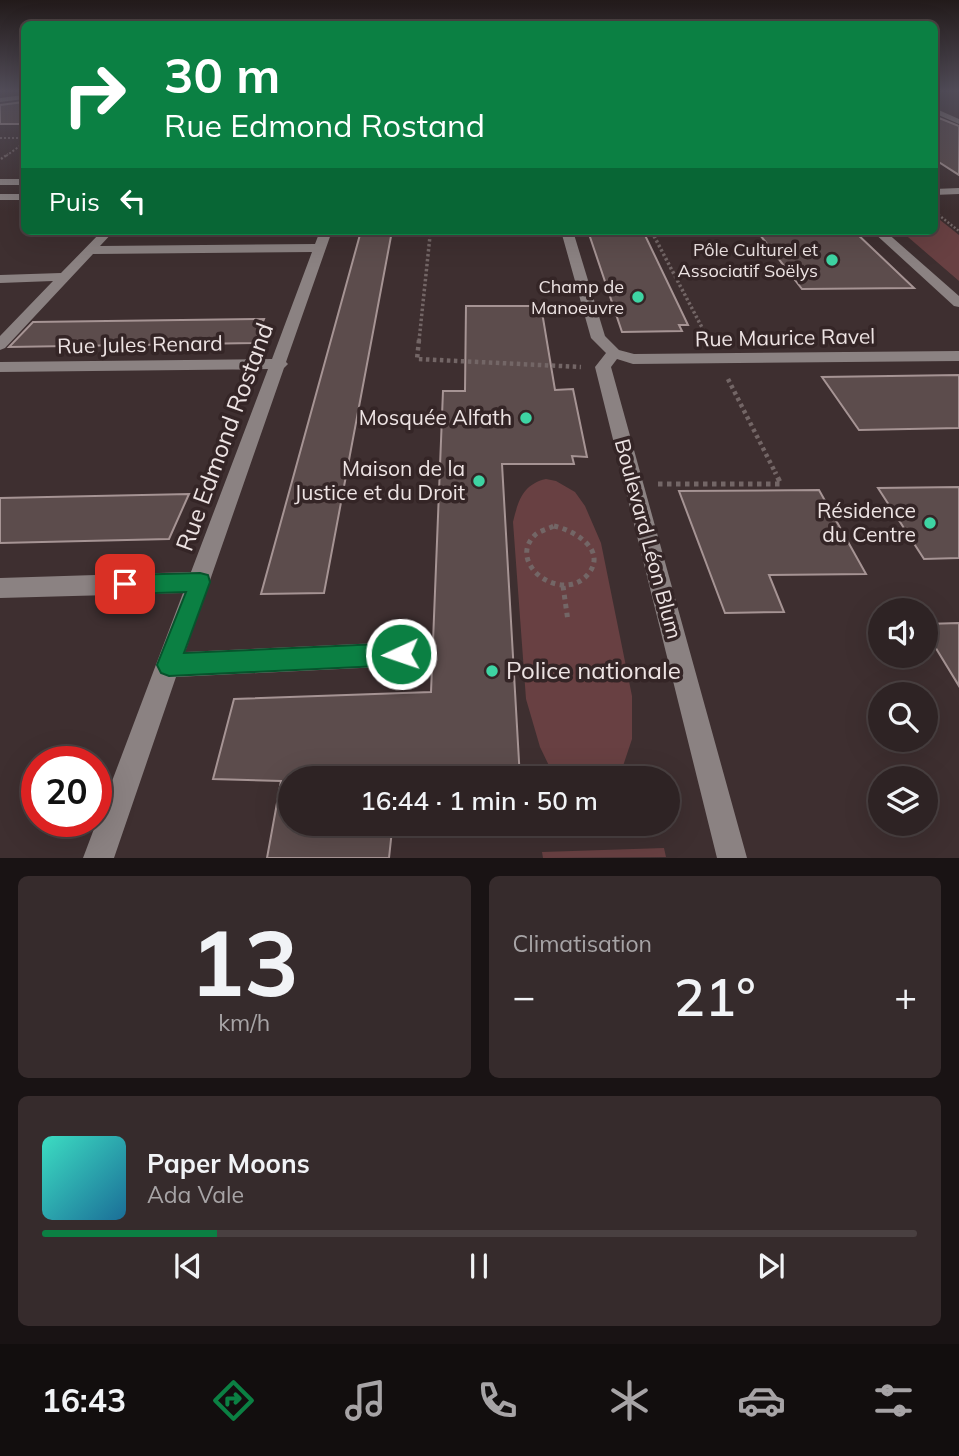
<!DOCTYPE html>
<html lang="fr">
<meta charset="utf-8">
<style>
body{margin:0;font-family:Mulish,sans-serif;background:#362b2c;color:#f1f3f6;height:100vh;display:flex;flex-direction:column;font-size:26px;white-space:nowrap}
*{box-sizing:border-box;margin:0}
p{font-size:23px;color:#a7a4a6}
.icon{flex:none;width:38px;height:38px;fill:none;stroke:currentColor;stroke-width:2;stroke-linecap:round;stroke-linejoin:round}
.map{position:relative;height:858px;overflow:hidden}
.drawer{display:flex;flex-direction:column;gap:18px;padding:18px;background:#191314;flex:1}
.drawer>*{flex:none}
.banner{position:absolute;left:21px;top:21px;width:917px;height:214px;border-radius:10px;box-shadow:0 7px 28px #0002,0 0 0 2px #494041;background:#0b8043;color:#fff;overflow:hidden}
.fabs{position:absolute;left:868px;top:598px;display:grid;gap:14px}
.fabs a{display:grid;place-items:center;width:70px;height:70px;border-radius:50%;background:#2e2324;box-shadow:0 7px 28px #0002,0 0 0 2px #494041;font-size:35px}
.speed{position:absolute;left:21px;top:746px;display:flex;gap:14px;font-size:35px;font-weight:700;text-align:center}
.speed>*{display:grid;place-content:center;width:91px;height:91px;border-radius:50%;background:#2e2324;box-shadow:0 7px 28px #0002,0 0 0 2px #494041;line-height:1}
.speed .limit{border:10px solid #d22;background:#fff;color:#111}
.pin{position:absolute;display:grid;place-items:center;width:60px;height:60px;color:#fff;margin:-30px;border-radius:14px;box-shadow:0 4px 10px #0006}
.me{position:absolute;width:77px;margin:-38px;rotate:267deg;stroke-linejoin:round;filter:drop-shadow(0 0 5px #0008)}
.turn{display:flex;align-items:center;gap:24px;height:147px;padding:0 28px;font-size:32px}
.turn .icon{width:91px;height:91px;stroke-width:2.5}
.turn b{display:block;font-size:49px;line-height:60px}
.then{display:flex;align-items:center;height:66px;padding:0 28px;background:#0003;gap:14px;font-size:26px}
.big{font-size:52px;font-weight:600;line-height:1.1}
.drawer .card{flex:1;display:flex;flex-direction:column;justify-content:center;gap:10px;min-width:0;padding:0 24px;border-radius:10px;background:#362b2c}
.drawer .dial{align-items:center;gap:0}
.dial b{font-size:91px;line-height:1}
.song{display:flex;align-items:center;gap:21px}
.cover{width:84px;height:84px;border-radius:10px;background:linear-gradient(135deg,hsl(170 70% 55%),hsl(200 70% 35%))}
.played{height:7px;border-radius:4px;background:linear-gradient(90deg,#0b8043 20%,#494041 20%)}
.keys{display:flex;justify-content:space-around;direction:ltr}
.heat{display:flex;justify-content:space-between;align-items:center;font-size:38px;direction:ltr}
.drawer .tiles{flex:1;display:grid;gap:18px;grid-template-columns:1fr 1fr}
.card:last-child{grid-column:span 2}
.trip{position:absolute;left:278px;top:766px;width:402px;height:70px;border-radius:35px;background:#2e2324;box-shadow:0 7px 28px #0002,0 0 0 2px #494041;font-weight:600;line-height:70px;text-align:center}
.tabs{display:flex;height:112px;justify-content:space-around;align-items:center;background:#120e0e;color:#a7a4a6}
.tabs .icon{width:49px;height:49px}
.tabs .on{color:#0b8043}
.tabs b{font-size:32px;color:#f1f3f6}
.map>svg:first-child{display:block}
.green{fill:#684042}
.building{fill:#5c4c4c;stroke:#a69494;stroke-width:2}
.lines{fill:none;stroke-linecap:round;stroke-linejoin:round}
.path-far4{stroke:#736666;stroke-width:2;stroke-dasharray:2 2;stroke-linecap:butt}
.path-far3{stroke:#736666;stroke-width:2.5;stroke-dasharray:2 2;stroke-linecap:butt}
.path-far2{stroke:#736666;stroke-width:3.5;stroke-dasharray:2.5 2.5;stroke-linecap:butt}
.path-far1{stroke:#736666;stroke-width:4.5;stroke-dasharray:3.5 3.5;stroke-linecap:butt}
.path{stroke:#736666;stroke-width:5;stroke-dasharray:4.5 4.5;stroke-linecap:butt}
.minor{fill:#8b8282;fill-rule:evenodd}
.route{fill:#0b8043;stroke:#07532c;stroke-width:2}
.poi-dot{fill:#3ed4a3;stroke:#342526;stroke-width:2.5}
.labels{text-anchor:middle;stroke-width:7;stroke-linejoin:round;paint-order:stroke}
.far-poi-label{font-size:18px;fill:#ede3e3;stroke:#342526;text-anchor:end}
.street-label{font-size:21px;fill:#ede3e3;stroke:#342526}
.poi-label{font-size:21px;fill:#ede3e3;stroke:#342526;text-anchor:end}
.near-street-label{font-size:24px;fill:#ede3e3;stroke:#342526}
.near-poi-label{font-size:24px;fill:#ede3e3;stroke:#342526;text-anchor:start}
</style>
<div class="map">
<svg width="959" height="858" viewBox="0 0 959 858">
<rect width="100%" height="100%" fill="#3e2f30"/>
<path class="green" d="M935 216 959 235V281L901 231H934Z
M546 479 556 481 575 492 585 506 601 543 632 696V739L623 766 615 779H558L554 776 540 747 526 699 513 522C518 501 523 484 546 479Z
M664 848 666 857 543 858 542 852Z"/>
<path class="building" d="M24 102V124H0V105Z
M934 116 959 126V175L934 159Z
M361 231H392L324 593 261 594Z
M588 231H643L688 325H679L682 331 622 332Z
M757 231H854L914 288 802 289Z
M466 306H541L555 390 573 389 587 457 572 456 574 464H502L520 779H290V824L523 825 392 830 389 858H267L281 781 213 779 234 699 431 692 443 391H465Z
M264 319 254 343 9 347 33 322Z
M959 375V428L859 430 822 377Z
M959 487V558L924 559 878 488Z
M819 490 866 574 769 575 784 612 725 613 679 491Z
M189 494 169 539 0 543V498Z
M959 623V686L926 632V624Z"/>
<g class="lines">
<path class="path-far4" d="M0 138H24
M6 156 24 143"/>
<path class="path-far3" d="M1 159 8 154
M935 212 959 231
M652 231 655 237
M429 237 430 231"/>
<path class="path-far2" d="M654 236 707 337
M419 341 430 236"/>
<path class="path-far1" d="M419 340 417 359 581 367
M728 379 776 474"/>
<path class="path" d="M658 484H781L775 472
M554 526C573 530 607 549 589 573 564 606 505 564 535 535 539 531 548 529 554 526Z
M563 586 568 621"/>
<path class="minor" d="M24 95V99L0 102V98Z
M934 108 959 119V124L934 113Z
M0 179H24V185H0Z
M959 188V194L934 195V189Z
M0 194H24V200H0Z
M102 231H114L100 246 315 244 320 231H332L286 362 288 364 284 368 185 652 401 642 410 645 413 654 410 663 401 666 176 677 114 858H83L183 593 0 598V578L191 572 268 369 0 372V362L272 359 312 252 93 254 5 348 0 350V336L53 281 0 283V275L61 273Z
M561 231H573L605 336 619 350 634 354 959 351V361L633 364 617 359 611 367 747 858H717L595 367 606 353 591 338Z
M872 231H885L959 296V307L954 306Z"/>
</g>
<linearGradient id="sky" x2="0" y2="1"><stop stop-color="#221a1a"/><stop offset="0.43" stop-color="#524d59"/><stop offset="1" stop-color="#524d59" stop-opacity="0"/></linearGradient>
<rect width="959" height="211" fill="url(#sky)"/>
<path class="route" d="M200 573 208 575 210 582 184 653 401 643 409 646 412 654 409 662 401 665 169 676 161 673 157 665 186 592 125 594 118 591 115 584 118 578 125 575Z"/>
<g class="poi-dot">
<circle cx="832" cy="260" r="7"/>
<circle cx="638" cy="297" r="7"/>
<circle cx="526" cy="418" r="7"/>
<circle cx="479" cy="481" r="7"/>
<circle cx="930" cy="523" r="7"/>
<circle cx="492" cy="671" r="7"/>
</g>
<g class="labels">
<g class="far-poi-label">
<text x="818" y="256">Pôle Culturel et<tspan x="818" dy="21">Associatif Soëlys</tspan></text>
<text x="624" y="293">Champ de<tspan x="624" dy="21">Manoeuvre</tspan></text>
</g>
<g class="street-label">
<text transform="translate(785 338) rotate(-1)" y="7">Rue Maurice Ravel</text>
<text transform="translate(140 345) rotate(-1)" y="7">Rue Jules Renard</text>
<text transform="translate(648 539) rotate(75)" y="7">Boulevard Léon Blum</text>
</g>
<g class="poi-label">
<text x="512" y="425">Mosquée Alfath</text>
<text x="465" y="476">Maison de la<tspan x="465" dy="24">Justice et du Droit</tspan></text>
<text x="916" y="518">Résidence<tspan x="916" dy="24">du Centre</tspan></text>
</g>
<g class="near-street-label">
<text transform="translate(225 437) rotate(-70)" y="8">Rue Edmond Rostand</text>
</g>
<g class="near-poi-label">
<text x="506" y="679">Police nationale</text>
</g>
</g>
</svg>
<div class="fabs">
<a><svg class="icon" aria-label="sound" viewBox="0 0 24 24"><path d="M4 9h4l5-4v14l-5-4H4zM17 9q2 3 0 6"/></svg></a>
<a><svg class="icon" aria-label="search" viewBox="0 0 24 24"><circle cx="10" cy="10" r="6"/><path d="M15 15l6 6"/></svg></a>
<a><svg class="icon" aria-label="layers" viewBox="0 0 24 24"><path d="M12 4l9 5-9 5-9-5zM3 14l9 5 9-5"/></svg></a>
</div>
<div class="speed"><div class="limit">20</div></div>
<div class="pin" style="left:125px;top:584px;background:#d93025"><svg class="icon" aria-label="arrive" viewBox="0 0 24 24"><path d="M6 21V4h12l-3 4 3 4H6"/></svg></div>
<svg class="me" style="left:401px;top:654px" viewBox="-20 -20 40 40"><circle r="17" fill="#0b8043" stroke="#fff" stroke-width="3"/><path d="M0-11L8 9 0 5-8 9z" fill="#fff"/></svg>
<div class="trip">16:44 · 1 min · 50 m</div>
<div class="banner">
<div class="turn"><svg class="icon" aria-label="right" viewBox="0 0 24 24"><path d="M7 20v-9h11M14 6l5 5-5 5"/></svg><div><b>30 m</b>Rue Edmond Rostand</div></div>
<div class="then">Puis<svg class="icon" aria-label="left" viewBox="0 0 24 24"><path d="M17 20v-9H6M10 6l-5 5 5 5"/></svg></div>
</div>
</div>
<section class="drawer">
<div class="tiles">
<div class="card dial"><b>13</b><p>km/h</p></div>
<div class="card"><p>Climatisation</p>
<div class="heat"><a>−</a><b class="big">21°</b><a>+</a></div>
</div>
<div class="card">
<div class="song"><i class="cover"></i><div><b>Paper Moons</b><p>Ada Vale</p></div></div>
<div class="played"></div>
<div class="keys"><svg class="icon" aria-label="previous" viewBox="0 0 24 24"><path d="M18 5L8 12l10 7zM5 5v14"/></svg><svg class="icon" aria-label="pause" viewBox="0 0 24 24"><path d="M8 5v14M16 5v14"/></svg><svg class="icon" aria-label="next" viewBox="0 0 24 24"><path d="M6 5l10 7-10 7zM19 5v14"/></svg></div>
</div>
</div>
</section>
<nav class="tabs">
<b>16:43</b>
<svg class="icon on" aria-label="directions" viewBox="0 0 24 24"><path d="M12 3l9 9-9 9-9-9zM9 14v-3h6M13 9l2 2-2 2"/></svg>
<svg class="icon" aria-label="music" viewBox="0 0 24 24"><path d="M9 18V5l10-2v13"/><circle cx="6" cy="18" r="3"/><circle cx="16" cy="16" r="3"/></svg>
<svg class="icon" aria-label="phone" viewBox="0 0 24 24"><path d="M5 4h4l2 5-3 2q2 4 5 5l2-3 5 2v4C11 20 4 13 5 4z"/></svg>
<svg class="icon" aria-label="climate" viewBox="0 0 24 24"><path d="M12 3v18M4 7l16 10M4 17L20 7"/></svg>
<svg class="icon" aria-label="car" viewBox="0 0 24 24"><path d="M5 17H2v-5l4-1 3-4h7l3 4 3 1v5h-3M9 17h6M6 11h13"/><circle cx="7" cy="17" r="2"/><circle cx="17" cy="17" r="2"/></svg>
<svg class="icon" aria-label="filters" viewBox="0 0 24 24"><path d="M4 7h16M4 17h16"/><circle cx="9" cy="7" r="2"/><circle cx="15" cy="17" r="2"/></svg>
</nav>
